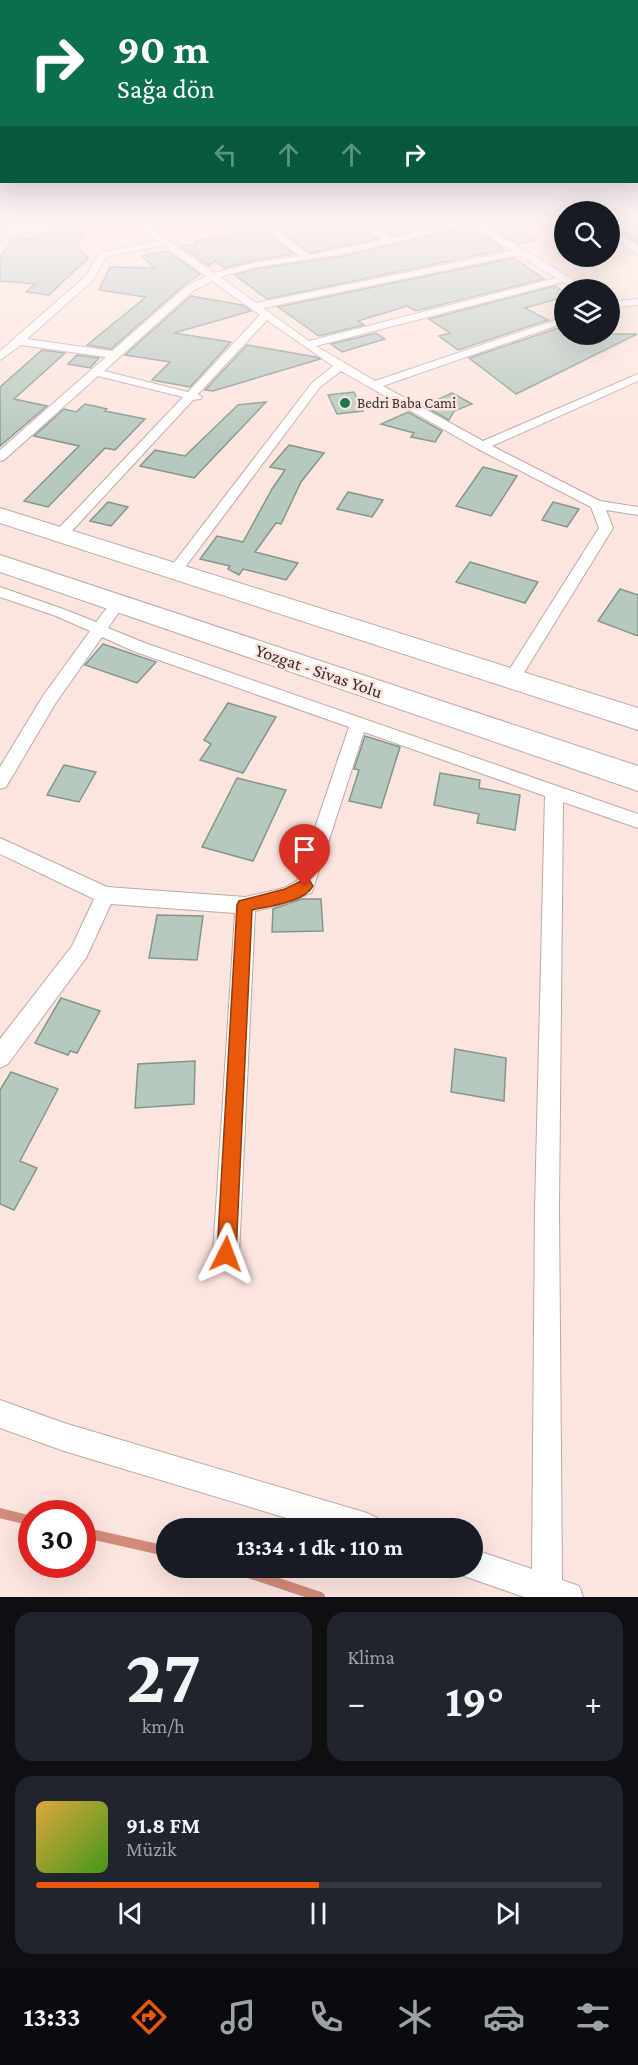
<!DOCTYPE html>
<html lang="tr">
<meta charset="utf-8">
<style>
body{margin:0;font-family:"Crimson Pro",serif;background:#20242c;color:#f1f3f6;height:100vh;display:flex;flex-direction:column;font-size:22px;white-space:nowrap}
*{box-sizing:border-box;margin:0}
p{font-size:20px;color:#9ea1a6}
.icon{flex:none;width:33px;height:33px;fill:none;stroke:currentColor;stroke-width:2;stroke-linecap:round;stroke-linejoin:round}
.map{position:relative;height:1597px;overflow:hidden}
.panel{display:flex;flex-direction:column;gap:15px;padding:15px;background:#0d0f14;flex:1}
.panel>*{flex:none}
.guide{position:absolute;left:0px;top:0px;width:639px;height:183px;box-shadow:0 6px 24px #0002;background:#0b6e4f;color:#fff;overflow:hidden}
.fabs{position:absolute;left:554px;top:201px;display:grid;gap:12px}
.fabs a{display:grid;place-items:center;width:66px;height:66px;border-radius:50%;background:#171b24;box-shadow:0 6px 24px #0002;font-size:30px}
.speed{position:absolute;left:18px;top:1500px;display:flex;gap:12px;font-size:30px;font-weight:700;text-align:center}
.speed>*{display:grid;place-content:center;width:78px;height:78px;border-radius:50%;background:#171b24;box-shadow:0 6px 24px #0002;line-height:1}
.speed .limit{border:9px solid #d22;background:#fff;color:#111}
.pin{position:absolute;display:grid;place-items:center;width:51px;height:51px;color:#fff;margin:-62px -26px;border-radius:50% 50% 50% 0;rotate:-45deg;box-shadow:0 0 6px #0007}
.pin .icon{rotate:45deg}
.me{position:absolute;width:66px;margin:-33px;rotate:3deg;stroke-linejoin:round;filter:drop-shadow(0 0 4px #0008)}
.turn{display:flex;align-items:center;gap:21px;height:126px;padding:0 18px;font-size:27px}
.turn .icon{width:78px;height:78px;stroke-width:2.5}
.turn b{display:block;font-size:42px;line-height:51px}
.lanes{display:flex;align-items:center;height:57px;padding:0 18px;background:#0003;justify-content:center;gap:30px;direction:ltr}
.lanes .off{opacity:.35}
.big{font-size:45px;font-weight:700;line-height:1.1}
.panel .widget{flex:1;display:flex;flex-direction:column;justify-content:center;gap:9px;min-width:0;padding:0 21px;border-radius:18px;background:#20242c}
.panel .dial{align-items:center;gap:0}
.dial b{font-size:78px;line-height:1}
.song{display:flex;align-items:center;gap:18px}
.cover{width:72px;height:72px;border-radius:9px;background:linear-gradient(135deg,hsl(40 70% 55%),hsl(100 70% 35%))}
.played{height:6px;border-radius:3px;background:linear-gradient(90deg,#ea580c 50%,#363941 50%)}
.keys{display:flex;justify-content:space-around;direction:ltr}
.heat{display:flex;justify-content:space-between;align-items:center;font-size:33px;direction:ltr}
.panel .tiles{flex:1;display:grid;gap:15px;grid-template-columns:1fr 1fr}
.widget:last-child{grid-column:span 2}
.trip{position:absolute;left:156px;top:1518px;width:327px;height:60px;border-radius:30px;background:#171b24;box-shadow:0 6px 24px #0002;font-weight:700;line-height:60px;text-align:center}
.tab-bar{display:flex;height:96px;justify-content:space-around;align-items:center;background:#090b0e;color:#9ea1a6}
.tab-bar .icon{width:42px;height:42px}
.tab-bar .active{color:#ea580c}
.tab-bar b{font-size:27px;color:#f1f3f6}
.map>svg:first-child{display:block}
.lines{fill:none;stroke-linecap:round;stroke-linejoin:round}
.stream{stroke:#d28b79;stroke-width:10}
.building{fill:#b6c9be;stroke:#83958a;stroke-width:1.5}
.street-casing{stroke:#bda8a2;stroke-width:2}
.highway-casing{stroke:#bda8a2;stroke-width:2}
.street{fill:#fff;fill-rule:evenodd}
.highway{fill:#fff;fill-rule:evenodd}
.route{fill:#ea580c;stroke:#983908;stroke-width:1.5}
.poi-dot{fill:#177950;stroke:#fce5df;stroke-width:2}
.labels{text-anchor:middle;stroke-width:5;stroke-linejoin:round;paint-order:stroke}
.far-poi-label{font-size:15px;fill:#352d2a;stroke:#fce5df;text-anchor:start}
.street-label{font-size:18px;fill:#352d2a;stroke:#fce5df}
</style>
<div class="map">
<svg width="638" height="1597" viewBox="0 0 638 1597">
<rect width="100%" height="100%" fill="#fce5df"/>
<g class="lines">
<path class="stream" d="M0 1513 32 1521
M82 1532 166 1551
M234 1568 320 1597"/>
</g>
<path class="building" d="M232 224H258L294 254 256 260 224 268 215 261 209 266 182 247 197 244 195 241 242 233Z
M272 224H338L347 230 363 227 377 239 310 253Z
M376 224H447L392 236Z
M485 224H511L538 240 518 244Z
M611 224H638V244Z
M470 226 502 247 499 248 503 250 267 299 235 275 256 269 344 256Z
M66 232 86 233 77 247 88 258 49 295 26 292 35 284 0 281V257L14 238 35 239 36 235Z
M167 251 200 274 184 285 111 349 87 345 146 297 99 290 110 267 155 268 142 256Z
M514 258 544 279 416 311 407 306 358 321 364 325 319 336 278 307Z
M555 286 564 292V297L525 308 548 320 458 350 439 336 450 333 429 319Z
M191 296 242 305 251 311 174 333 231 342 190 387 152 380 170 362 125 355Z
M561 327 564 328V334H637L516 394 469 358Z
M376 333 385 339 342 352 331 344Z
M247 345 316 357 320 359 213 391 205 390Z
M42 350 65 353 14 399 47 406 0 446V387Z
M77 355 99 358 90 368 68 364Z
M354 392 363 411 337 414 328 395Z
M452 393 472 404 454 411 449 420 423 406Z
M266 402 194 478 140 466 155 450 185 456 238 405Z
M85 404 107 409 105 411 145 419 115 450 105 448 48 507 24 501 79 446 34 436 64 409 76 412Z
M408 412 442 431 435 442 411 437 414 433 381 424Z
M289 445 324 453 301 482 281 524 276 523 255 552 298 563 286 580 243 569 239 575 228 569 230 566 200 559 217 536 243 542 272 489 285 470 270 467Z
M483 467 517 476 491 516 456 506Z
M348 492 383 500 372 517 337 509Z
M108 502 128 507 111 526 90 521Z
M553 502 579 509 567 527 542 520Z
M470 562 538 582 525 603 456 582Z
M620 589 638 595V636L598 621Z
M103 644 156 662 137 683 85 665Z
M228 703 276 717 243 773 200 760 211 744 204 740Z
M365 736 400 747 381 808 349 801 359 770 354 769Z
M64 765 96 772 79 802 47 795Z
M440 773 480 780 479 788 520 795 515 830 477 823 479 814 434 805Z
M237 778 286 790 253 861 202 847Z
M302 899H321L323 931 272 932 273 909Z
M157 915 203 916 197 960 149 958Z
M61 998 100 1011 77 1053 70 1051 68 1055 35 1043Z
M455 1049 506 1058 504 1101 451 1092Z
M195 1061 194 1104 135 1108 138 1064Z
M11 1072 58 1089 20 1161 37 1168 14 1210 0 1204V1090Z"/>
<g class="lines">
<g class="street-casing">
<path id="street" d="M77 224H112L108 227 0 235V229Z
M136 224H145L214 273 256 262 299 256 260 224H269L309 255 382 240 363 224H372L391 238 456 224H470L344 254 256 267 220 277 256 303 512 251 471 224H481L587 288 588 290H575L563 282 316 346 375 381 564 317V323L383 386 483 441 638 374V381L492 446 600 501 638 507V515L606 510 613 528 520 679H508L506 675 599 528 591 507 478 449 341 371 320 387 183 570H173L171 567 173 564 312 383 333 366 267 320 198 394 202 397 200 399 193 400 70 533H60L58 530 60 527 183 397 98 376 4 460 0 461V450L106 357 21 345 0 360V351L86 276 99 253 157 241ZM163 245 206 276 185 287 112 351 27 339 93 280 106 257ZM519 255 556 278 309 341 263 308ZM212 281 260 315 188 392 104 371 193 291Z
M609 225 638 247V255L609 233Z
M638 299V305L609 308V302Z
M0 587 66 610 96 622 113 600H123L125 603 108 628 145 643 638 814V828L563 802 559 1208 562 1580 579 1586 583 1597H524L461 1575 458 1568H472V1549L532 1569 535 1208 545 796 364 732 312 892 288 903 255 911 239 1254 235 1263 226 1267 217 1263 213 1254 235 913 111 904 86 958 8 1064 0 1068V1039L72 946 94 899 0 854V838L107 887 245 897 284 888 297 881 349 727 133 651 102 637 55 704 6 787 0 789V767L43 696 90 631 56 616 0 597Z
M0 1400 64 1423 367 1513 377 1518 382 1528H320L64 1451 0 1428Z"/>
</g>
<g class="highway-casing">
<path id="highway" d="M0 508 638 708V730L0 523Z
M0 555 638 766V791L0 572Z"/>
</g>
<use href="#street" class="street"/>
<use href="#highway" class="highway"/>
</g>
<linearGradient id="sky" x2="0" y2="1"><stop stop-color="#9fa4bc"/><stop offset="0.5" stop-color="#fef3f1"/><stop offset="1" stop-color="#fef3f1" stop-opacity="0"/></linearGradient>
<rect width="638" height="447" fill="url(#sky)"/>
<path class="route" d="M305 879 310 881 313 886C303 903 269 906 252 910L236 1254 233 1261 226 1263 220 1261 217 1254 237 905 239 901 285 889Z"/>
<circle class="poi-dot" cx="345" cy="403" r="6"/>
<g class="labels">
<g class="far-poi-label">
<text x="357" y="408">Bedri Baba Cami</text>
</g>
<g class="street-label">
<text transform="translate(319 671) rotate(19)" y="6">Yozgat - Sivas Yolu</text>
</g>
</g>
</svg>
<div class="fabs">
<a><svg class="icon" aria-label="search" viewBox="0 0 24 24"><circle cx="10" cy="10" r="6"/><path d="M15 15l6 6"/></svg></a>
<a><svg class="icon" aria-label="layers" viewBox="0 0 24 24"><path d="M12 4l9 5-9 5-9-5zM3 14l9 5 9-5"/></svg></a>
</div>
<div class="speed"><div class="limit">30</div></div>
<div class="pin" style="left:305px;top:886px;background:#d93025"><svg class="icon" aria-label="arrive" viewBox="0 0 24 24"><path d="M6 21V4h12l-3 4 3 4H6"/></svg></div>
<svg class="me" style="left:226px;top:1254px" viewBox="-20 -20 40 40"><path d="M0-17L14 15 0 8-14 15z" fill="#ea580c" stroke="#fff" stroke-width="4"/></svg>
<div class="trip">13:34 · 1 dk · 110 m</div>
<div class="guide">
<div class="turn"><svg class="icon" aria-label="right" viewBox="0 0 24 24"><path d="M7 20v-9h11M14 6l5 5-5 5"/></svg><div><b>90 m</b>Sağa dön</div></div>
<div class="lanes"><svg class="icon off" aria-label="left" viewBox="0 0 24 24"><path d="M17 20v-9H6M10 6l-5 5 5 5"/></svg><svg class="icon off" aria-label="ahead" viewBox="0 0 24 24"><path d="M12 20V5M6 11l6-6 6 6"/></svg><svg class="icon off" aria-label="ahead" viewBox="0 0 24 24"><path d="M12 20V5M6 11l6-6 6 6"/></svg><svg class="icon" aria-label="right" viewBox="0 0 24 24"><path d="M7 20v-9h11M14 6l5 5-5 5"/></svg></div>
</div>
</div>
<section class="panel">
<div class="tiles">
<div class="widget dial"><b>27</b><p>km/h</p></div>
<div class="widget"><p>Klima</p>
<div class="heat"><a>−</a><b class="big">19°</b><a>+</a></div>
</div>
<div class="widget">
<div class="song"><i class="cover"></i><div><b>91.8 FM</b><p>Müzik</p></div></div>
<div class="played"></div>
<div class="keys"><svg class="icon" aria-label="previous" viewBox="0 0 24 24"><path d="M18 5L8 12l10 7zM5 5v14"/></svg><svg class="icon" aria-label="pause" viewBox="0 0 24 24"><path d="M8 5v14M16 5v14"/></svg><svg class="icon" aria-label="next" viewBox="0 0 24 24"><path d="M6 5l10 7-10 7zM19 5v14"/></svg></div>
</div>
</div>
</section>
<nav class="tab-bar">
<b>13:33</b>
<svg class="icon active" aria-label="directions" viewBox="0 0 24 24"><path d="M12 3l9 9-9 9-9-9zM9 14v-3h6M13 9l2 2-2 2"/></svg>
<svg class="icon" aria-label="music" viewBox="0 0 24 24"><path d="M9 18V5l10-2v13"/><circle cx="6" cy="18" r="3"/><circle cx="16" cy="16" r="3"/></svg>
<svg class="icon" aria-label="phone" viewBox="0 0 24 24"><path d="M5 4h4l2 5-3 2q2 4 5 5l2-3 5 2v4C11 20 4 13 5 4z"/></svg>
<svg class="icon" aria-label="climate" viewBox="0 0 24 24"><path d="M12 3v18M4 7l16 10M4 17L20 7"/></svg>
<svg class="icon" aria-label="car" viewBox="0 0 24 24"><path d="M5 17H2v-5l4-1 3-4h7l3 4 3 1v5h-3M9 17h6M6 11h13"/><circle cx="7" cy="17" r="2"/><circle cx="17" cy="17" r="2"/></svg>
<svg class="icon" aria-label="filters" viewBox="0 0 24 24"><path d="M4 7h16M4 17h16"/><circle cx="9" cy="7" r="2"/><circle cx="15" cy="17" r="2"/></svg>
</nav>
